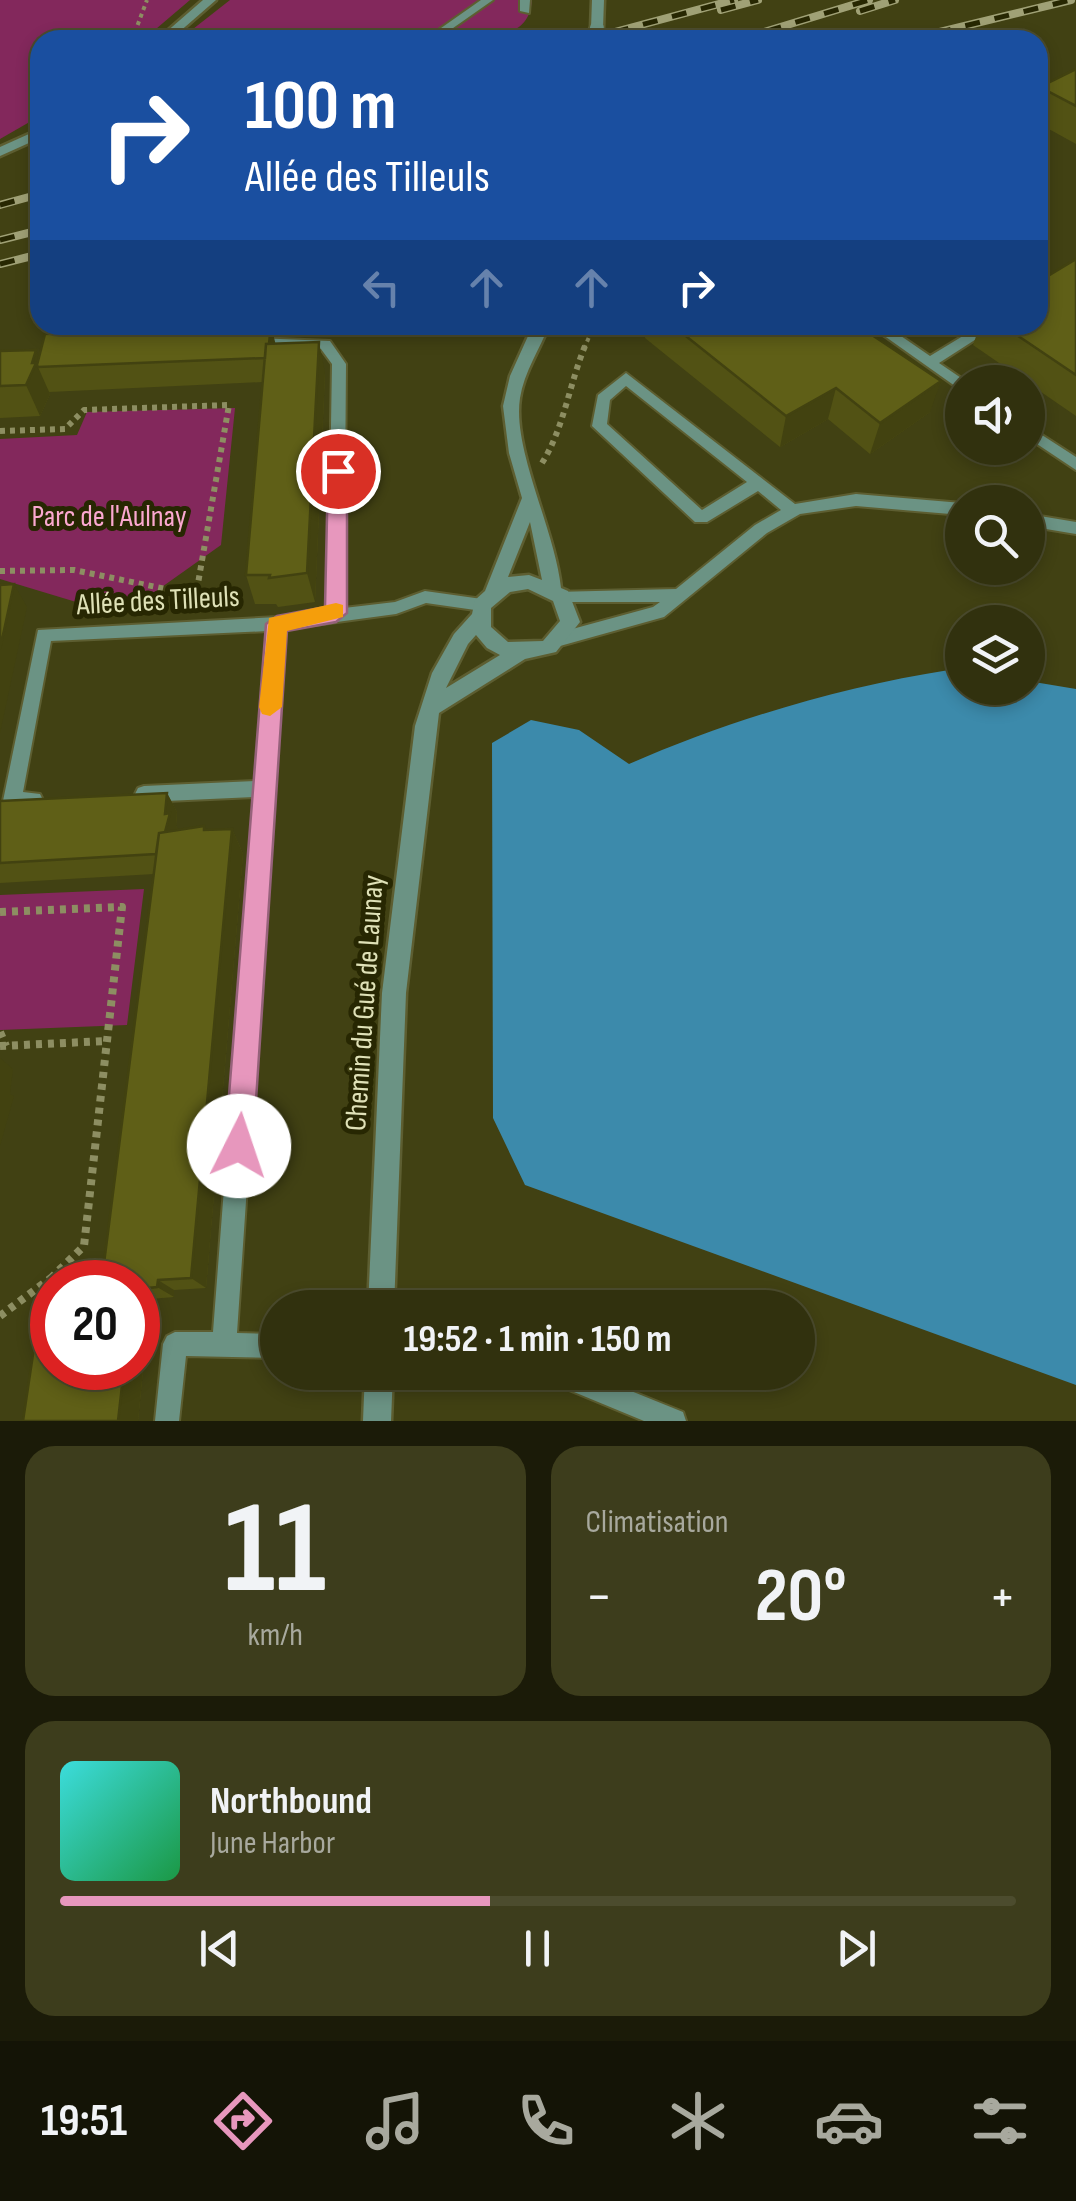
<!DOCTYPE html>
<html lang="fr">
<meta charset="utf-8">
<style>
body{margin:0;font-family:"Sofia Sans Condensed",sans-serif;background:#3d3d1c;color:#f1f3f6;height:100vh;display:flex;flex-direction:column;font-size:38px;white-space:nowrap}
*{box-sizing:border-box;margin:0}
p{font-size:32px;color:#a8a99e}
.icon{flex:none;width:55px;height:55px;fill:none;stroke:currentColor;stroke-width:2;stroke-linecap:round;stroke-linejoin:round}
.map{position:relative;height:1421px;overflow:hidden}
.sheet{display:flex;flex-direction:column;gap:25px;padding:25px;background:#1b1b08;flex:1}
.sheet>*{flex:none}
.top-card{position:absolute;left:30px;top:30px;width:1018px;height:305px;border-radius:30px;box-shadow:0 5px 15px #0003,0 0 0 2px #4c4c2e;background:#1a4fa0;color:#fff;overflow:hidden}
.buttons{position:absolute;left:945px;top:365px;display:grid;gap:20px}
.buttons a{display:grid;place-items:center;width:100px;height:100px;border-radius:50%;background:#31310e;box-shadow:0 5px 15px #0003,0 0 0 2px #4c4c2e;font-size:50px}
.speed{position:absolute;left:30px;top:1260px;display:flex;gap:20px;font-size:50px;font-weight:700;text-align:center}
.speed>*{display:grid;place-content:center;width:130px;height:130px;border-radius:50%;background:#31310e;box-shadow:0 5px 15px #0003,0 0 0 2px #4c4c2e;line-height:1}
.speed .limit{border:15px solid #d22;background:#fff;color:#111}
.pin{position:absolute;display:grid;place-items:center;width:85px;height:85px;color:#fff;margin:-42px;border:5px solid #fff;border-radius:50%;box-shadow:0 2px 10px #0007}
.me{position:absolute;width:110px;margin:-55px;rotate:4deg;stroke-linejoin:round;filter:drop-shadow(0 0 8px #0008)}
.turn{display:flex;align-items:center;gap:35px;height:210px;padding:0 50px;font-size:45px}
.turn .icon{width:130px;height:130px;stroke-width:2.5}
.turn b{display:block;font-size:70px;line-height:85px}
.lanes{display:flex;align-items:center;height:95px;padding:0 50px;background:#0003;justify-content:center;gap:50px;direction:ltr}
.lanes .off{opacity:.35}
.big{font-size:75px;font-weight:700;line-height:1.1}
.sheet .tile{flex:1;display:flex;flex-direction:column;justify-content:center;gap:15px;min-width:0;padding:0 35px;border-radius:30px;background:#3d3d1c}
.sheet .dial{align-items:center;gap:0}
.dial b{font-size:130px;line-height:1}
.song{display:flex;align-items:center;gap:30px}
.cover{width:120px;height:120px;border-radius:15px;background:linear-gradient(135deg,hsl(180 70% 55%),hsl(140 70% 35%))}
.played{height:10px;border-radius:5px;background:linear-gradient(90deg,#e797bd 45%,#4c4c2e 45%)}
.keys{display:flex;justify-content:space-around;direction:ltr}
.heat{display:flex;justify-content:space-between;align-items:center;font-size:55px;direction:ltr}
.sheet .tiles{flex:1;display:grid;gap:25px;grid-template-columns:1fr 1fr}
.tile:last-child{grid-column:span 2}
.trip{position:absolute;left:260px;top:1290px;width:555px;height:100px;border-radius:50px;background:#31310e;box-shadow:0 5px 15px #0003,0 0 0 2px #4c4c2e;font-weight:700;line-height:100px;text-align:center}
.tabs{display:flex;height:160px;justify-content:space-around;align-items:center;background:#141406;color:#a8a99e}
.tabs .icon{width:70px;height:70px}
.tabs .on{color:#e797bd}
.tabs b{font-size:45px;color:#f1f3f6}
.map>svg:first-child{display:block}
.green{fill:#83285c}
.water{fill:#3c8aab}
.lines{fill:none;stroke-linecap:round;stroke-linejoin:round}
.lane-casing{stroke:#5d5e31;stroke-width:4}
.street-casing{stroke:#5d5e31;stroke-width:5}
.path-far2{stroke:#8d8e62;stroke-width:4;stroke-dasharray:4 4;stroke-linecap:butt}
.path-far1{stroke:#8d8e62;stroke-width:6;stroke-dasharray:5 5;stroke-linecap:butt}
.path{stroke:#8d8e62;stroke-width:8;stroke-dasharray:6 6;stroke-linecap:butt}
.lane{fill:#6b9384;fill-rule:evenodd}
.street{fill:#6b9384;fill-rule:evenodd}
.rail-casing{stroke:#a0a176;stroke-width:8}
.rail{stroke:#272702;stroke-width:5;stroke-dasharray:15;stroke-linecap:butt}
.street-bridge-casing{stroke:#5d5e31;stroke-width:18;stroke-linecap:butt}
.street-bridge{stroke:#6b9384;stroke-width:14}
.wall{fill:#525214}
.shaded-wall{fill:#424210}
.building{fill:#5f5f17;stroke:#424210;stroke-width:2.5}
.route{fill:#e797bd;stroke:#96627b;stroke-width:2.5}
.slow{fill:#f59e0b}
.labels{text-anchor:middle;stroke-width:10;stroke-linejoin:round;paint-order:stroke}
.park-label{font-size:30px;fill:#fba8d0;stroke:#272702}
.street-label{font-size:30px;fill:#dfe1b7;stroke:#272702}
</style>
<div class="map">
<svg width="1076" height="1421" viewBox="0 0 1076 1421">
<rect width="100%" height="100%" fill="#414113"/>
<path class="green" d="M0 0H190L143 40H40V116L0 139Z
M230 0H532C529 33 506 33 478 40H179Z
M235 408 221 545 145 599 96 608 0 579V439L77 435 87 412Z
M144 889 127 1025 0 1030V895Z"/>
<path class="water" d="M949 670 962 672V688H1028V681L1076 689V1385L525 1185 493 1118 492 743 531 720 579 730 629 764C730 720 840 687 949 670Z"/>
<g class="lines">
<g class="lane-casing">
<path id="lane" d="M481 0H493L436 40H424Z
M520 0H530L529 13 520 11Z
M517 33 521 34V38L497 40Z
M869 325H885L930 356 981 325H998L939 363 967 382H962V391Z
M255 338 330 341 346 364 344 608 395 602 425 591 482 599 490 605 482 611 426 603 396 614 285 629 237 1333 278 1334V1358L186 1356 179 1421H155L163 1344 167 1336 175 1332H213L254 797 144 802 138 800 135 794 138 788 144 786 255 781 268 631 51 641 23 792 40 794 43 800 40 806C30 809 16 810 5 807L3 801 38 630 277 617 328 611 332 364 321 349 250 346V340Z
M626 373 795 504 856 494 962 503V515L856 506 800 514 767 533 664 617 560 646 554 644 552 639 554 634 653 607 660 602H561L555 600 553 596 555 592 676 589 755 525 781 510 758 491 707 522H695L592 426 598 395ZM626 386 747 482 702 510 607 424 610 400Z
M1028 426 1076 457V470L1028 438Z
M1028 514 1076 522V534L1028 526Z
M541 1372H584L683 1412 686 1421H644L545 1380Z"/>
</g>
<g class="street-casing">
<path id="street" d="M203 0H216L170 40H157Z
M592 0H604L603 28 597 32 591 28Z
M40 129V138L0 156V147Z
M533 325H549C540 349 524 372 520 398 512 449 555 530 561 588L568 591 580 622 556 652 525 659 439 713 406 993 394 1308H368L382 993 415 726 432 673 454 634 472 614 475 600 485 591 522 498 509 453 503 406 510 376ZM530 522 542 580 529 575 508 577ZM528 589 553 601 560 621 543 641 508 642 491 627V608L510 592ZM476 635 487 648 500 655 446 688 468 644Z
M365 1372H393L391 1421H363Z"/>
</g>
<path class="path-far2" d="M132 40 147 0
M584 349 594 325"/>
<path class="path-far1" d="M0 431 65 429 84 410 229 405 196 595 207 605
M542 463C564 428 569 385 585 346
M0 571 74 570 195 595"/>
<path class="path" d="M0 912 122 907 84 1246 51 1278 49 1291
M0 1032 6 1046
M0 1046 107 1041
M0 1316 51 1278"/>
<use href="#lane" class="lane"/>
<use href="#street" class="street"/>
<g class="rail-casing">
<path id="rail" d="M721 10 758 0
M860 11 895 0
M585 40 734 0
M738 40 869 0
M907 40 1071 0
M0 205 40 194
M0 240 40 230
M0 264 40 254"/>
</g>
<use href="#rail" class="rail"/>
<g class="street-bridge-casing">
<path id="street-bridge" d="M595 40 597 28"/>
</g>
<use href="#street-bridge" class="street-bridge"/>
</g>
<path class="wall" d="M1076 69V144L1038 123V96L1040 87Z
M1076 259V416L973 345 980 325H1038Z
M647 325H857L930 412 870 454 828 419 780 447 645 338Z
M275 344 325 373 315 602 278 607 276 604H255L246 575 263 382 49 392 50 394 40 416 0 418V351L39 357Z
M167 793 177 812 176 826 178 830 232 829 243 854 206 1288 174 1290V1297L150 1299 138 1421H23L138 1368V1282L102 1279 154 874 0 883V801Z"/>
<path class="shaded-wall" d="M1047 231 1038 255V236Z
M271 325 277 350 268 358Z
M319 342 325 373 315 602 307 573Z
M36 350 43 367H38L50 394 40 416 26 385Z
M941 381 930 412 870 454 880 423Z
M836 388 828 419 780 447 786 416Z
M14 584 27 607 0 733V649Z
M167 793 177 812 176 826 180 833 160 854Z
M232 829 243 854 206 1288 191 1278Z
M0 1058 13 1069 10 1094 14 1096 0 1146Z
M158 1280 174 1290V1297L157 1287Z
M138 1292 150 1299 138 1421H118L124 1368H138Z"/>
<path class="building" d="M1076 69V106L1040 87Z
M1038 226 1047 231 1038 236Z
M1076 259V375L1002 325H1038V282Z
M271 325 269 344H266L265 358 38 367 37 365 45 334Z
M672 325H857L941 381 880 423 836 388 786 416Z
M319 342 307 573 269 578 270 575H246L266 344Z
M36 350 32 363H36L26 385 0 386V351Z
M14 584 0 649V585Z
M167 793 165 814 170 813 165 832 159 833 156 854 0 863V801Z
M204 826V830L232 829 191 1278 158 1280 157 1287 138 1289V1282H78L102 1279 159 833Z
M52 1287V1368H124L118 1421H23L43 1288Z"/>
<path class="route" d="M338 464 347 471V613L336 622 287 631 253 1146 249 1156 239 1160 229 1156 225 1146 266 624 277 616 325 607 328 471Z"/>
<path class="slow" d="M336 603 343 605V617L287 631 282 707 270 716 262 714 259 707 269 618Z"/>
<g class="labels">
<g class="park-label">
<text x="109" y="526">Parc de l'Aulnay</text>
</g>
<g class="street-label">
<text transform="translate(158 600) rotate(-3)" y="10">Allée des Tilleuls</text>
<text transform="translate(364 1003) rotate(-86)" y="10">Chemin du Gué de Launay</text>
</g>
</g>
</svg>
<div class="buttons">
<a><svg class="icon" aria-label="sound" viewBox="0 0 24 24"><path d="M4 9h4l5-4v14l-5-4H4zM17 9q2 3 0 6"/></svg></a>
<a><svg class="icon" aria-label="search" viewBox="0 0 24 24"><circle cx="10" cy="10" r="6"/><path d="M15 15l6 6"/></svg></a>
<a><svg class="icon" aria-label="layers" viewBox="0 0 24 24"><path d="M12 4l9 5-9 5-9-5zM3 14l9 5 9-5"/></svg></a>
</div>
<div class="speed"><div class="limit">20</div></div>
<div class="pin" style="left:338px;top:471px;background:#d93025"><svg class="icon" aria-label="arrive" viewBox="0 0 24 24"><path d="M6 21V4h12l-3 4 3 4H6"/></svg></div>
<svg class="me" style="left:239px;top:1146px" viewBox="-20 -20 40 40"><circle r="19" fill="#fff"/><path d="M0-13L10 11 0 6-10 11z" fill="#e797bd"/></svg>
<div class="trip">19:52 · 1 min · 150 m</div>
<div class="top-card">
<div class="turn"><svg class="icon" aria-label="right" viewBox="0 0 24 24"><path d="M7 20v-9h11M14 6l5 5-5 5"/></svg><div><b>100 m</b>Allée des Tilleuls</div></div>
<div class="lanes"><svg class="icon off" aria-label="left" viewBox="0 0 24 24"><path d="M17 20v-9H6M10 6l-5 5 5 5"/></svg><svg class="icon off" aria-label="ahead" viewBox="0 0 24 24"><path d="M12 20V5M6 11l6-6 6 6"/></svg><svg class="icon off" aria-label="ahead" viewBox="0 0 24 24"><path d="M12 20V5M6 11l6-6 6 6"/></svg><svg class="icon" aria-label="right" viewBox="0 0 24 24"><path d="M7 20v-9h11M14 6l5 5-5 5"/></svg></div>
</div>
</div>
<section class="sheet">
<div class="tiles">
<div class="tile dial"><b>11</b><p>km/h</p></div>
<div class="tile"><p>Climatisation</p>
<div class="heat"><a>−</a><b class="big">20°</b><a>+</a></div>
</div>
<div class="tile">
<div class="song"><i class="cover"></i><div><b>Northbound</b><p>June Harbor</p></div></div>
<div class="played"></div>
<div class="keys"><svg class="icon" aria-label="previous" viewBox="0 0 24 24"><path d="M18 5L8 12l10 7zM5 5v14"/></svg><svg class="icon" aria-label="pause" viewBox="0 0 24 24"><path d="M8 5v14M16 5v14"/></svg><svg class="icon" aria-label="next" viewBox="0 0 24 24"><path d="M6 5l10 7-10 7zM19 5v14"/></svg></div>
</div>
</div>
</section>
<nav class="tabs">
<b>19:51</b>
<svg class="icon on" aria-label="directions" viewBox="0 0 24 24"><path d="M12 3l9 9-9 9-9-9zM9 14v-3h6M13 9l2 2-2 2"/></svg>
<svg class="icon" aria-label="music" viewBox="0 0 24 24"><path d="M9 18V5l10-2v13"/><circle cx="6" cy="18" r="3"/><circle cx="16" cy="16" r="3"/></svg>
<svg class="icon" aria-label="phone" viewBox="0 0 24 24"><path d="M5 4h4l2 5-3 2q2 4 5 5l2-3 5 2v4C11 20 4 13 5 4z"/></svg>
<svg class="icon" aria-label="climate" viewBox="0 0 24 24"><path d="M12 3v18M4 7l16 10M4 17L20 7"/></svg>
<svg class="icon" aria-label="car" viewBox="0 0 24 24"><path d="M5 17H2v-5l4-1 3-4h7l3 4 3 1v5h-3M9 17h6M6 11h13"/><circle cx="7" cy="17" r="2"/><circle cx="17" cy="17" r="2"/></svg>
<svg class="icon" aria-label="filters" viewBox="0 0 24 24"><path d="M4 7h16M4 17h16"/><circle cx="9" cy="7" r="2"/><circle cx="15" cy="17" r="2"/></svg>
</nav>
